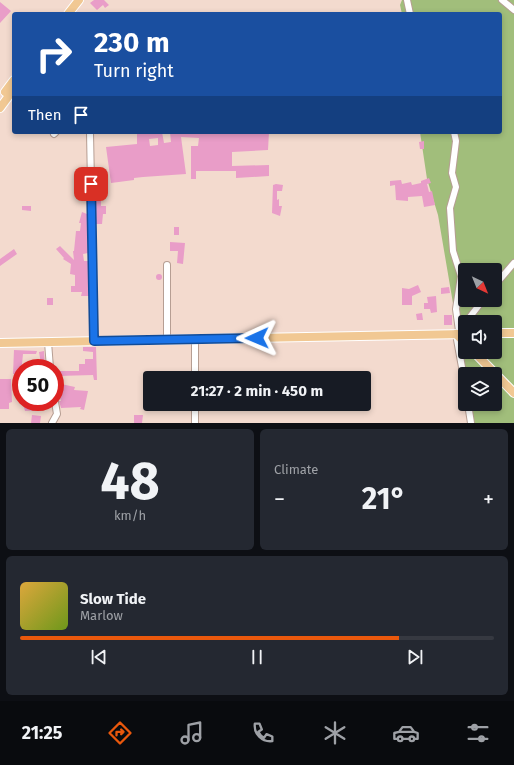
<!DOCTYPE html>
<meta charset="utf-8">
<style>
body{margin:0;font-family:"Fira Sans",sans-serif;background:#242831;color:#f1f3f6;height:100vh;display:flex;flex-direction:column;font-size:15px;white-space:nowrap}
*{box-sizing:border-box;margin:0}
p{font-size:13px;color:#9ea1a6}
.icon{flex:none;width:22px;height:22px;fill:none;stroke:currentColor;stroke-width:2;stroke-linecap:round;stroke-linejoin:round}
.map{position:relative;height:423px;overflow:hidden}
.panel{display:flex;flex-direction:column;gap:6px;padding:6px;background:#0d0f14;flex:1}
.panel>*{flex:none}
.top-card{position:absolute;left:12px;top:12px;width:490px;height:122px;border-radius:4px;box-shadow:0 2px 6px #0003;background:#1a4fa0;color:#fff;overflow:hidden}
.needle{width:26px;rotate:137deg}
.tools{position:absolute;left:458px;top:263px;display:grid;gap:8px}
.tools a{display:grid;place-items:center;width:44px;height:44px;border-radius:4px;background:#171b24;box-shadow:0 2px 6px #0003;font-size:20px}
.speed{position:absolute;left:12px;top:359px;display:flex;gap:8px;font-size:20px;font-weight:700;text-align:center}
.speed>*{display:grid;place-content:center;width:52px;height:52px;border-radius:50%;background:#171b24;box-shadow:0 2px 6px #0003;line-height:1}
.speed .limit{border:6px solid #d22;background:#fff;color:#111}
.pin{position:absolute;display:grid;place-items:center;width:34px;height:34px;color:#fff;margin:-17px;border-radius:8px;box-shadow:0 2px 6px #0006}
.me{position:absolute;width:44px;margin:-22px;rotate:269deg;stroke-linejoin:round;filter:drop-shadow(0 0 3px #0008)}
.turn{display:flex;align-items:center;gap:14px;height:84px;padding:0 16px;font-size:18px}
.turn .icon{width:52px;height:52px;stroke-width:2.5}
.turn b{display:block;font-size:28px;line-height:34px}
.then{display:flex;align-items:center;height:38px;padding:0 16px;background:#0003;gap:8px;font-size:15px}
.big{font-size:30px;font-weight:700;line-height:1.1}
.panel .widget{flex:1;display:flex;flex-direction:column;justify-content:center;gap:6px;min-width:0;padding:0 14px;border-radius:6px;background:#242831}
.panel .dial{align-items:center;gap:0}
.dial b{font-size:52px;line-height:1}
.song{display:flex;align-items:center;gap:12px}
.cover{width:48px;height:48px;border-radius:6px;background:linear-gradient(135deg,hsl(40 70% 55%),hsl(80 70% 35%))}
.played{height:4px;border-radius:2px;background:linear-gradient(90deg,#ea580c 80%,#363941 80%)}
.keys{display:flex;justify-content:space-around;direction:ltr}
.heat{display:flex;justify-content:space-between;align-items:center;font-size:22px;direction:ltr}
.panel .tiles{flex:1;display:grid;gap:6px;grid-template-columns:1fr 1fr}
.widget:last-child{grid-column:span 2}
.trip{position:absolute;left:143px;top:371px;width:228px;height:40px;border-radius:4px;background:#171b24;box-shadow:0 2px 6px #0003;font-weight:700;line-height:40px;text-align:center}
.tab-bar{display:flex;height:64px;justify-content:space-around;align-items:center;background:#090b0e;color:#9ea1a6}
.tab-bar .icon{width:28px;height:28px}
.tab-bar .selected{color:#ea580c}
.tab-bar b{font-size:18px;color:#f1f3f6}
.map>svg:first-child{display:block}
.green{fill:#a1be7b;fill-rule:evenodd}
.building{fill:#e99dc8;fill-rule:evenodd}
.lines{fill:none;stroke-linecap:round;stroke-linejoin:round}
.minor-casing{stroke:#b69e93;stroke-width:8}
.major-casing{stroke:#fff;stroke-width:10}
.minor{stroke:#fff;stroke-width:6}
.major{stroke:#f1c893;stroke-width:8}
.route-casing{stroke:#114b97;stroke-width:10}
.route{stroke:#1a73e8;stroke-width:7}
</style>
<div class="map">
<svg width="514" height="423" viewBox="0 0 514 423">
<rect width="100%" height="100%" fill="#f3dace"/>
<path class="green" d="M402 0H514V423H474L470 404H495V374H465L438 215 427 179 420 132H500V14H402L400 5ZM465 270H495V300H465ZM465 322H495V352H465Z"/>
<path class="building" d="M94 0H104L109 5 105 8 103 5 97 10 90 3Z
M0 2 11 11 0 23Z
M137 132H162L164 143 171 142 170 132H269L268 150 232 152V166L269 165V176L236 178V171H196V179H191V146H198L199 138 181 137 186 174 143 177 134 178V180L111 183 106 147 137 144ZM158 138V145L150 146 149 139Z
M424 141V149H420L419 142Z
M429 178 431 183 427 184 429 192 432 191 435 205 424 207 422 196 408 197V201L396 200 395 185 390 186V181L401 180 402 184 411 182 412 185 421 183V181Z
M276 184 283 185 282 191H277V200L279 199V206H282L280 216 272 213 273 185Z
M96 191 106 192 105 198H101V206H106V214H103L102 224H96Z
M22 206H31V211L22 210Z
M82 212 87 214 88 253 83 254 84 261H88L89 296H81L82 292H71V286H75V275L70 274 71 264 63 259 64 258 56 249 60 246 74 260 73 251H74L76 231H80L81 223H79Z
M174 227H179V235H174Z
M170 242 185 243 183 264 177 263 178 251H170Z
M14 249 17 254 0 266V259Z
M156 277a3 3 0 1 1 6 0a3 3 0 1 1-6 0Z
M418 285 421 292 412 296V305H402V288L409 289Z
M449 287 450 293 441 294V288Z
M436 296 437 312 431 313 430 309H424V303H428L427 297Z
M47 298H53V305H47Z
M422 313 423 320H417L416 314Z
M444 315H452V325H444Z
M83 347H96L97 380H94L93 375 58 376V371H79V364H85V359H93V352L83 351Z
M14 350 37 351 36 354H23L21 374H13Z
M44 351 45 368 29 367 30 363 41 364 39 352Z
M0 379H11L12 402 9 403V409H0Z
M61 384 75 387 74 390 88 391 84 410 80 409 81 407 61 408 59 401H61L56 386Z
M37 402H43V410L25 411 24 407 37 404Z
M32 415 41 416 40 423H31Z
M134 415H143L142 423H134Z"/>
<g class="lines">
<g class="minor-casing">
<path id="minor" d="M407 0 410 14
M502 0 514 10
M90 132 94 341
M454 132 456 141 452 173 456 187 450 208 453 251 461 276 456 309 459 331
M54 134 56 132
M495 285 514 263
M466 322 483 300
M465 323 456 334 465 384
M195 339V378
M167 340V265
M48 342 50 368
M195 404V423
M468 404 471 423
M52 423 57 414 55 402"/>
</g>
<g class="major-casing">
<path id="major" d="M68 14 79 0
M5 92 14 80
M0 108 14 89
M495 333H514
M456 334 465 343
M0 343 465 334
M474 352 514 393"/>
</g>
<use href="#minor" class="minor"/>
<use href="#major" class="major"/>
</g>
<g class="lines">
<g class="route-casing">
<path id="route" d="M91 184 94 341 257 338"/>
</g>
<use href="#route" class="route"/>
</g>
</svg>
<div class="tools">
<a><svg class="needle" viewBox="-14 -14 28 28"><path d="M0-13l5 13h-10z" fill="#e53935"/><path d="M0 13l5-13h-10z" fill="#9ea1a6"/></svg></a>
<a><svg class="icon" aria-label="sound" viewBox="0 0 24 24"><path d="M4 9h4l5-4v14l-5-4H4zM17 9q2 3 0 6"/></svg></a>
<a><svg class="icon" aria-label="layers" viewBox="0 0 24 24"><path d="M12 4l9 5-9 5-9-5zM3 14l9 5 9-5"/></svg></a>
</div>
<div class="speed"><div class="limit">50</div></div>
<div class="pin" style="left:91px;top:184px;background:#d93025"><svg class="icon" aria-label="arrive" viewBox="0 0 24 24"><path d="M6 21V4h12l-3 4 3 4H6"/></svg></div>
<svg class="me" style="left:257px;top:338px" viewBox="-20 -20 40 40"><path d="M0-17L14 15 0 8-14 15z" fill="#1a73e8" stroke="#fff" stroke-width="4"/></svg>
<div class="trip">21:27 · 2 min · 450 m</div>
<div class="top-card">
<div class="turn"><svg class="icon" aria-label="right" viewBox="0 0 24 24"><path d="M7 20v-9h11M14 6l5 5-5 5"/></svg><div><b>230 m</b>Turn right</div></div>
<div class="then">Then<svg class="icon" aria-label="arrive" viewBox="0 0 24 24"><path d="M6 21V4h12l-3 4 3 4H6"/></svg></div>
</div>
</div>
<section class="panel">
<div class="tiles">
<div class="widget dial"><b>48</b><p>km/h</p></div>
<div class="widget"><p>Climate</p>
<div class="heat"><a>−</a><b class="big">21°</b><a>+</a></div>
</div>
<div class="widget">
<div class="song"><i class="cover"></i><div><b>Slow Tide</b><p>Marlow</p></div></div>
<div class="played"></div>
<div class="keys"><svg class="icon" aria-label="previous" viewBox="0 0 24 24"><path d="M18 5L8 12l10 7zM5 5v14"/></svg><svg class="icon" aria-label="pause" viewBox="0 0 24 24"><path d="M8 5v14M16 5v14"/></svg><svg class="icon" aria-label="next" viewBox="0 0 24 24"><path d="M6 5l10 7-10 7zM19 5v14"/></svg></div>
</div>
</div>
</section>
<nav class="tab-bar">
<b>21:25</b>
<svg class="icon selected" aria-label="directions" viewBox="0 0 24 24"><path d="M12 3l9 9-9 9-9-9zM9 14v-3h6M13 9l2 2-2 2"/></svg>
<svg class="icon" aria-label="music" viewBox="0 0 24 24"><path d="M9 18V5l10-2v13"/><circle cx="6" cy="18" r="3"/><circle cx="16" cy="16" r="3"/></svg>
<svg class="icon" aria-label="phone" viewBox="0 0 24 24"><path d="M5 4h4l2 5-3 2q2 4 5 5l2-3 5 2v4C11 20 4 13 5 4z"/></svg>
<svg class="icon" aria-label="climate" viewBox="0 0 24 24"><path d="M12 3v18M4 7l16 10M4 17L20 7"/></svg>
<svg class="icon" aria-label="car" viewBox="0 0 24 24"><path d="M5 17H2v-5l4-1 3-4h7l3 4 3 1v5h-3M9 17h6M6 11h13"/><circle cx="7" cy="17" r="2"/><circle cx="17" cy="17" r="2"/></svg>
<svg class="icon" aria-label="filters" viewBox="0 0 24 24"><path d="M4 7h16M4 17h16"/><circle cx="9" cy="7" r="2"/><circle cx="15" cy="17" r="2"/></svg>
</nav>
